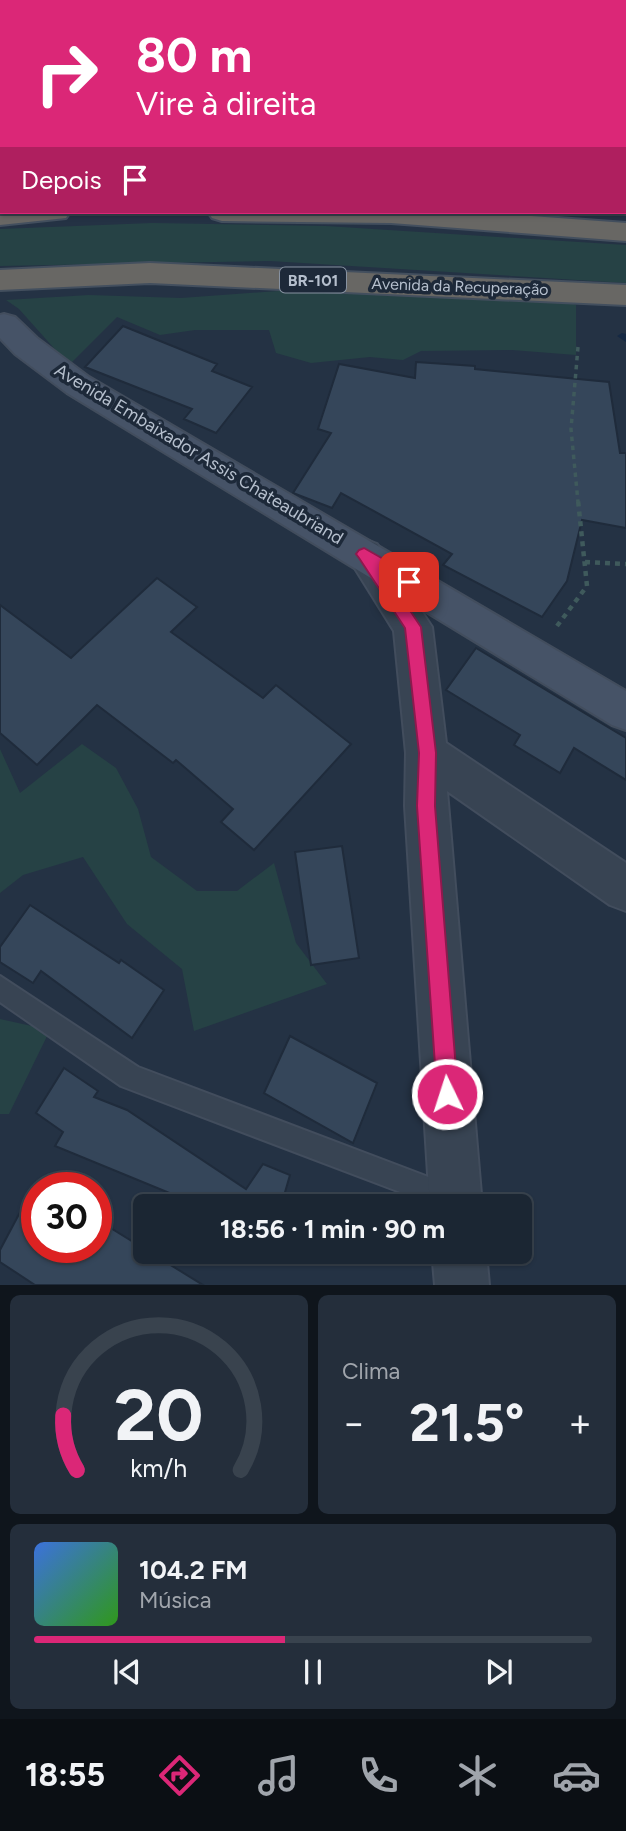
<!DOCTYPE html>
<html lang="pt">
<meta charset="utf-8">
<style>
body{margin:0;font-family:Figtree,sans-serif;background:#242e3b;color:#f1f3f6;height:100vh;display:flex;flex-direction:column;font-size:26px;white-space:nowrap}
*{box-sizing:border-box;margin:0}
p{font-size:23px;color:#a0a5ac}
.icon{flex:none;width:38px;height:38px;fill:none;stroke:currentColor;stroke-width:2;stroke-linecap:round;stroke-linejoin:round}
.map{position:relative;height:1285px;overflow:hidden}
.panel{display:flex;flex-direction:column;gap:10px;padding:10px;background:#0f151c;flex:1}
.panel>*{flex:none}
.banner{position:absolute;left:0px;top:0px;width:626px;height:214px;box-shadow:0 2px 5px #0004,0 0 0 2px #39434e;background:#db2777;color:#fff;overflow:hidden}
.speed{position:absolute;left:21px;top:1172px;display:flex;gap:14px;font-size:35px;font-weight:700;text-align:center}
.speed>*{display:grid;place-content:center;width:91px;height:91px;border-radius:50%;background:#1b2633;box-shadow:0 2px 5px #0004,0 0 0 2px #39434e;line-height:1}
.speed .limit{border:10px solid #d22;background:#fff;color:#111}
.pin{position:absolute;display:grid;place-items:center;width:60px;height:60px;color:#fff;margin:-30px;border-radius:14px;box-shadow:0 4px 10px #0006}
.me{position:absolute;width:77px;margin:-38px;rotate:356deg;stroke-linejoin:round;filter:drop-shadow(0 0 5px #0008)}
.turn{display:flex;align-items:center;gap:24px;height:147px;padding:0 21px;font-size:32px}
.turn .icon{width:91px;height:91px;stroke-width:2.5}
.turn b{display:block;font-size:49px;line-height:60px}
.then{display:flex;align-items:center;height:66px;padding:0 21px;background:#0003;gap:14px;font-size:26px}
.big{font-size:52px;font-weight:700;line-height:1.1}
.panel .tile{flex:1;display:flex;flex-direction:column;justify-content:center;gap:10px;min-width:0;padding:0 24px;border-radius:10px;background:#242e3b}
.panel .dial{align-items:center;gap:0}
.dial svg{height:182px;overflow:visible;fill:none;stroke:#39434e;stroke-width:7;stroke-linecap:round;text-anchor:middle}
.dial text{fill:#f1f3f6;stroke:none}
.song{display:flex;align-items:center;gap:21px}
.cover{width:84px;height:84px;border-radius:10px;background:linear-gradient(135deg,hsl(220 70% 55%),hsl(110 70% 35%))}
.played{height:7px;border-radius:4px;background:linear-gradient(90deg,#db2777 45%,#39434e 45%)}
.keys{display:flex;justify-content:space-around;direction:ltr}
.heat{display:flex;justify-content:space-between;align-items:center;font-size:38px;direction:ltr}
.panel .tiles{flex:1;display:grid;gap:10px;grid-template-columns:1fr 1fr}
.tile:last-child{grid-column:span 2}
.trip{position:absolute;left:133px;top:1194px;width:399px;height:70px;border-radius:10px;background:#1b2633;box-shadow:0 2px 5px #0004,0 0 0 2px #39434e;font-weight:700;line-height:70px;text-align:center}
.tabs{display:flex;height:112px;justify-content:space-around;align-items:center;background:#0b0f14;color:#a0a5ac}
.tabs .icon{width:49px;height:49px}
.tabs .current{color:#db2777}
.tabs b{font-size:32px;color:#f1f3f6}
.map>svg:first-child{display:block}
.green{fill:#264245}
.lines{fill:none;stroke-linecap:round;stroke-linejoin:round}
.stream{fill:#152944;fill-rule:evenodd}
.building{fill:#35465a;stroke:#1f2b3b;stroke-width:2}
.service-casing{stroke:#424d5d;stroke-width:4}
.minor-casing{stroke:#424d5d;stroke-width:4}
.secondary-casing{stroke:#424d5d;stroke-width:4}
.trunk-casing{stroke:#434f5e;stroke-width:4}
.path-far1{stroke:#3f5a5c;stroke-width:3.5;stroke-dasharray:4.5 4.5;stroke-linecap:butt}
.path{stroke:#3f5a5c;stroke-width:4.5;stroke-dasharray:5 5;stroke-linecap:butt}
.service{fill:#384453;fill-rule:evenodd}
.minor{fill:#384453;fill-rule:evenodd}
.secondary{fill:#465367;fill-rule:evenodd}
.trunk{fill:#686764;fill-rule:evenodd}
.route{fill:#db2777;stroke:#8e194d;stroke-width:2}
.labels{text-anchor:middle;stroke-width:7;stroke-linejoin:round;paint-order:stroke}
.shield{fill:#1d2939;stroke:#8792a1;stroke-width:2}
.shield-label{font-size:16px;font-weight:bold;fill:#b5bfcd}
.far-street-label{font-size:16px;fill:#b5bfcd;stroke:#1d2939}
.street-label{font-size:18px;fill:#b5bfcd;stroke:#1d2939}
</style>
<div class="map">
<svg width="626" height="1285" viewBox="0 0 626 1285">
<rect width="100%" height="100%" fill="#243244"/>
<path class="green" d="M152 223 326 226 626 245V283L270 261 0 266V229Z
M292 290 432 291 573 304 576 305V355L512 350 421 351 403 360 370 357 311 363 276 353 269 330H195L160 335 117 317 69 365 19 309 6 300 89 295 181 298Z
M82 744 116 768 138 809 151 857 197 891H237L274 863 296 943 327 984 194 1031 182 969 127 924 83 857 23 875 0 893V749L20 793Z
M0 1019 50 1030 9 1114H0Z"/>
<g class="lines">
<path class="stream" d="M622 333 626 334V342L617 336Z"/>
</g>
<path class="building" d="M123 326 217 364 212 371 252 387 216 433 184 419 192 409 85 367Z
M416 362 475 366V369L609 382 620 453H626V528L582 520 567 581 542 617 443 565 452 554 341 493 332 508 293 493 331 433 318 429 339 364 415 378Z
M157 578 197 607 171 632 263 698 276 685 351 744 254 850 221 822 233 809 176 760 173 763 97 705 37 765 0 733V605L71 658Z
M476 648 626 738V780L574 748 560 773 514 745 520 735 446 690Z
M342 846 359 958 311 965 295 852Z
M30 905 119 963 121 960 164 990 132 1038 41 971 33 983 0 962V947Z
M290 1036 377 1083 353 1143 264 1093Z
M64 1068 98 1091 94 1097 127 1110 246 1189 263 1164 290 1175 281 1206H201L55 1146 63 1132 36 1113Z
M36 1182 47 1188H37V1248H96V1219L203 1285H35L0 1262V1250Z"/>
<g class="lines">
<g class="service-casing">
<path id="service" d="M0 976 138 1067 460 1189 464 1198 461 1206H437L121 1086 0 1002Z"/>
</g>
<g class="minor-casing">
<path id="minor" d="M65 0H87V2H65Z
M0 83H2L0 99Z
M625 150H626V166H625Z
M364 539 377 544 432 627 446 743 626 863V911L610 905 447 791 482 1206H430L405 806 406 753 394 631 346 554 351 544Z
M432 1251H486L489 1285H435Z"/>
</g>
<g class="secondary-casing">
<path id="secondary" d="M361 0H383V2H361Z
M0 130H2V146H0Z
M625 178H626V194H625Z
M4 314 15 317 37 338 89 377 626 691V730L612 725 67 393 15 354 0 338V315Z"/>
</g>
<g class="trunk-casing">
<path id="trunk" d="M0 207 2 212H70L66 218 0 225Z
M208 212H476L626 223V241L391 223 222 221 212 218Z
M150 263 626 285V305L150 283 0 290V270Z"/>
</g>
<path class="path-far1" d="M578 347 571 429 578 502"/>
<path class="path" d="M585 562 626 564
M557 626 587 586 578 500"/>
<use href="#service" class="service"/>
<use href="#minor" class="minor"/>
<use href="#secondary" class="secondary"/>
<use href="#trunk" class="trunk"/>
</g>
<path class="route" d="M364 548 415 577 417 582 409 588 387 576 421 627 436 753 435 806 458 1094 455 1102 447 1105 440 1102 437 1094 417 806 419 753 405 628 359 558 356 554 359 550Z"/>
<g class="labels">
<rect class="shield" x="280" y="267.5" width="66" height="25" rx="5"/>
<g class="shield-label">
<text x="313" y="286">BR-101</text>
</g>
<g class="far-street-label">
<text transform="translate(460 286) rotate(2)" y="6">Avenida da Recuperação</text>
</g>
<g class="street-label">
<text transform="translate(199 454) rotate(31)" y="6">Avenida Embaixador Assis Chateaubriand</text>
</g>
</g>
</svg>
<div class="speed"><div class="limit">30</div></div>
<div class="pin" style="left:409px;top:582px;background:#d93025"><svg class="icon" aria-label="arrive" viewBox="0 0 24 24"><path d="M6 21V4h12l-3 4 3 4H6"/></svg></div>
<svg class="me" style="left:447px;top:1094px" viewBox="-20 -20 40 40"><circle r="17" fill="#db2777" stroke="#fff" stroke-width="3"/><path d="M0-11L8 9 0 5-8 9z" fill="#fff"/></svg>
<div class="trip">18:56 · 1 min · 90 m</div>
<div class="banner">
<div class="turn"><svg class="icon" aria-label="right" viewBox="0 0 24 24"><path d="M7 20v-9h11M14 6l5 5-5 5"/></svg><div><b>80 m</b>Vire à direita</div></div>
<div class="then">Depois<svg class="icon" aria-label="arrive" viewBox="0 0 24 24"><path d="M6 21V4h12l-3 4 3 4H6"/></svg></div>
</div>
</div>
<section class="panel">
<div class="tiles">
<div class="tile dial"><svg viewBox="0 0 100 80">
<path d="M14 69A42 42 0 1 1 86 69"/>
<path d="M14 69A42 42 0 0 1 8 45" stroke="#db2777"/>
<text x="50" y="56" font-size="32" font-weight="700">20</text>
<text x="50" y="72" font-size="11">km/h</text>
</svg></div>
<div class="tile"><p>Clima</p>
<div class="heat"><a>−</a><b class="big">21.5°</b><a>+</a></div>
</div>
<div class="tile">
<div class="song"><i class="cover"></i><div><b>104.2 FM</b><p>Música</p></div></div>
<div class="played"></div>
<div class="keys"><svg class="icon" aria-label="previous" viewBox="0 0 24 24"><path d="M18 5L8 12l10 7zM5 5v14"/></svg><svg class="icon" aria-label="pause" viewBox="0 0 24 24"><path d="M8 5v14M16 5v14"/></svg><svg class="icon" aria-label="next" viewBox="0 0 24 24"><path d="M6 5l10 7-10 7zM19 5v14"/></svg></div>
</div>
</div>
</section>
<nav class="tabs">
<b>18:55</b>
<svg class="icon current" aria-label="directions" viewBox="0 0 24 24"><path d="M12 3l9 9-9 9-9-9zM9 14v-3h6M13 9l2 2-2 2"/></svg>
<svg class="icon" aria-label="music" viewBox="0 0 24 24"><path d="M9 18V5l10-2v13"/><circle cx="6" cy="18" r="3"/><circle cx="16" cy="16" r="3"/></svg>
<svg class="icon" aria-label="phone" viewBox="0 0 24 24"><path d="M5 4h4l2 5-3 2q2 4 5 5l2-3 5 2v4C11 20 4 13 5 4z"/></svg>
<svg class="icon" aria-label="climate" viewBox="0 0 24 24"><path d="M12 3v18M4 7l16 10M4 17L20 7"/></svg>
<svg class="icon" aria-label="car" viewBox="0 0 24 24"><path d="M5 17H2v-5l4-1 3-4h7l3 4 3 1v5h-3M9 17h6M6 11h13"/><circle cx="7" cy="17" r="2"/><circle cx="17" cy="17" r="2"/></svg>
</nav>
